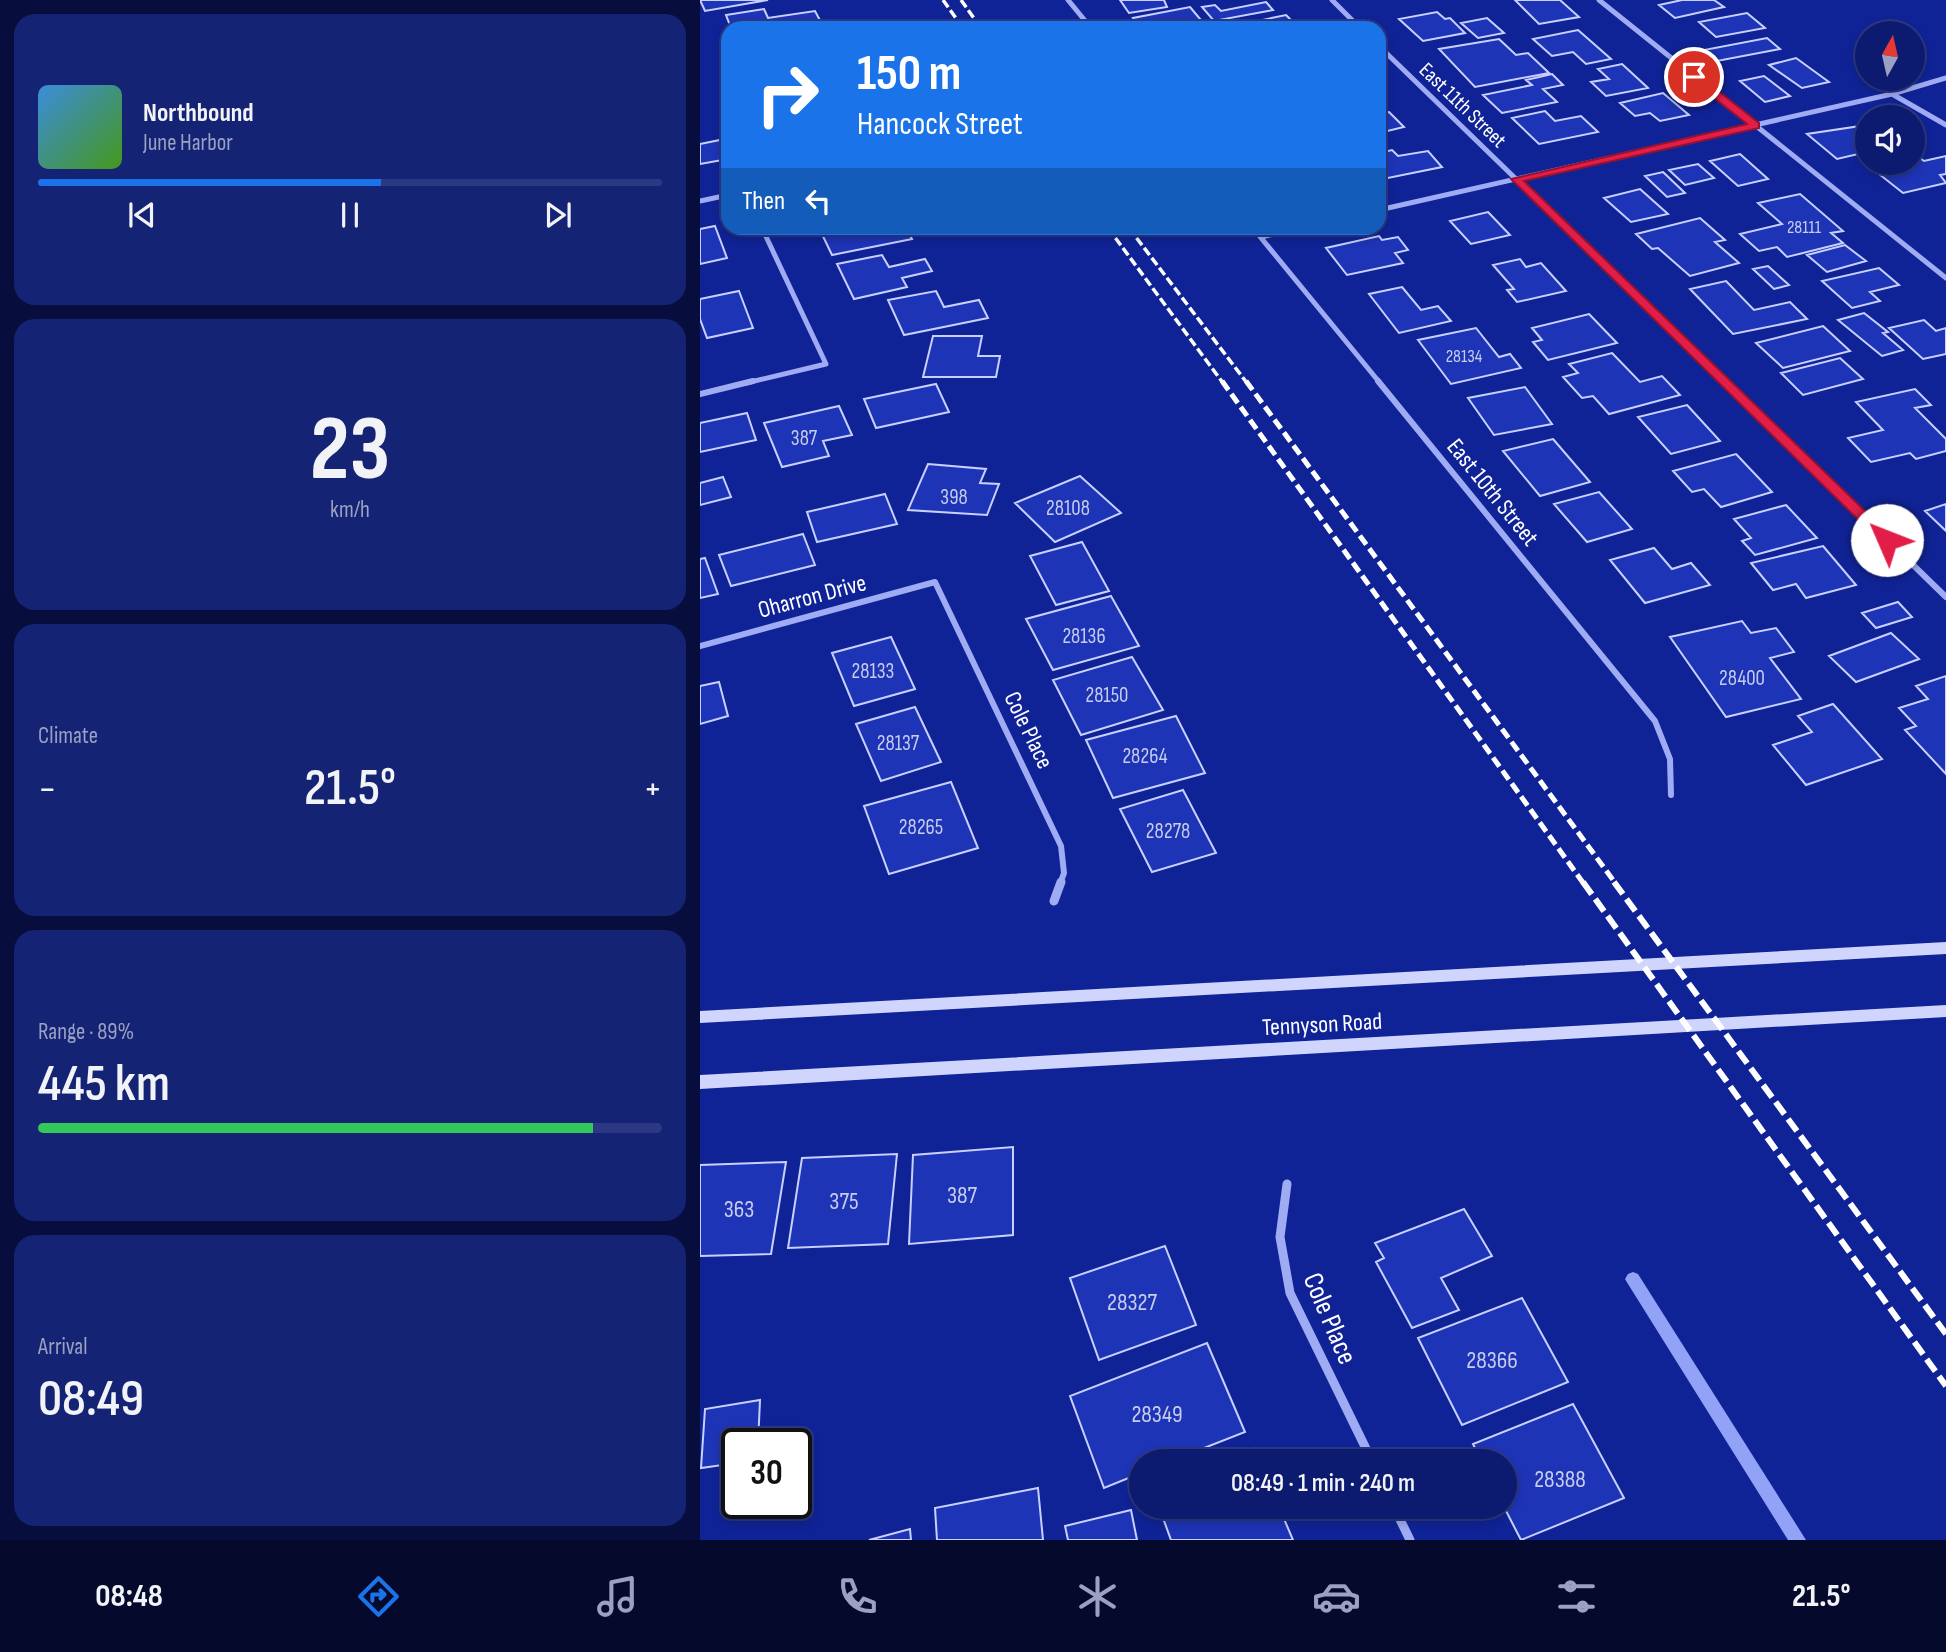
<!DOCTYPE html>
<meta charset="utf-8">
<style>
body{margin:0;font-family:"Sofia Sans Condensed",sans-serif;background:#152375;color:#f1f3f6;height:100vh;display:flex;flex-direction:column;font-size:26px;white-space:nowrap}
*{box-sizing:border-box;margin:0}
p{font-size:23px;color:#9aa1c3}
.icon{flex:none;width:38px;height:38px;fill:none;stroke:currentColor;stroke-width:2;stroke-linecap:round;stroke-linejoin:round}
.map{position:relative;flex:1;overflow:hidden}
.sheet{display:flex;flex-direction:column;gap:14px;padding:14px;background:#070e3e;width:700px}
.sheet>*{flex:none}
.hud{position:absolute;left:21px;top:21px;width:665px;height:214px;border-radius:21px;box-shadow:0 4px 10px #0003,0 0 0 2px #2c3883;background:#1a73e8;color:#fff;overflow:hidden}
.needle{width:46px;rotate:8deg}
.fabs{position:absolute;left:1155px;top:21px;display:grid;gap:14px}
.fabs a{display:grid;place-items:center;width:70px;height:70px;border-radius:50%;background:#0c1a70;box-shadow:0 4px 10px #0003,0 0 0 2px #2c3883;font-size:35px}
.speed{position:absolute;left:21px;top:1428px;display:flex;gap:14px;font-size:35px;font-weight:700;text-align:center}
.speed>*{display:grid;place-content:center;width:91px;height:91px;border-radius:50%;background:#0c1a70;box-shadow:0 4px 10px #0003,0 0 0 2px #2c3883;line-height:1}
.speed .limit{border:4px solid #111;border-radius:10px;background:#fff;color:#111}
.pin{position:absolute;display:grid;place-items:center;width:60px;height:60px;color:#fff;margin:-30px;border:4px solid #fff;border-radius:50%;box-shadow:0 2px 7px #0007}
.me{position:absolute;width:77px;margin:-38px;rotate:314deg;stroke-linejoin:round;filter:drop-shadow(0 0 5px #0008)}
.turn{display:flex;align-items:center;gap:24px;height:147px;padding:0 21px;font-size:32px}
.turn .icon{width:91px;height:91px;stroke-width:2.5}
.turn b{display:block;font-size:49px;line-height:60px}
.then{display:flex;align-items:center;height:66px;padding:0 21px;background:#0003;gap:14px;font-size:26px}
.big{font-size:52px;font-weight:600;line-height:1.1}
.sheet .widget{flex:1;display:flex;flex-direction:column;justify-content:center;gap:10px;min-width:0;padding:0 24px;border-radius:21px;background:#152375}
.sheet .dial{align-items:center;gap:0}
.dial b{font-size:91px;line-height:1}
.song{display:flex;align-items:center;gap:21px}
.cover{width:84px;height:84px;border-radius:10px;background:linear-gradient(135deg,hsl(210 70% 55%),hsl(100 70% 35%))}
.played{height:7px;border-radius:4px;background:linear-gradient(90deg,#1a73e8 55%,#2c3883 55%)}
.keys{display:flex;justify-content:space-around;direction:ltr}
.heat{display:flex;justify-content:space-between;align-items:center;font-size:38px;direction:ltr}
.charge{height:10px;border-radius:5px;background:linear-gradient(90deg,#34c759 89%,#2c3883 0)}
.trip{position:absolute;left:429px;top:1449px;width:388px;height:70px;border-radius:35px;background:#0c1a70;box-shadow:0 4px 10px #0003,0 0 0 2px #2c3883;font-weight:600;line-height:70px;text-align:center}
.tabs{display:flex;height:112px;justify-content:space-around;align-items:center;background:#050a2d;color:#9aa1c3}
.tabs .icon{width:49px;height:49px}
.tabs .selected{color:#1a73e8}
.tabs b{font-size:32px;color:#f1f3f6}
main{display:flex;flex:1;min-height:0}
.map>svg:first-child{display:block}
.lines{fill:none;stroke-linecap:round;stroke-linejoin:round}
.stream{fill:#91a2f7;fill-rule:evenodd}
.building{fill:#1e34b6;stroke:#c7d0fe;stroke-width:2}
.street-far2{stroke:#9facf4;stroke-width:5}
.street-far1{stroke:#9facf4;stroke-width:6}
.street{stroke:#9facf4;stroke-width:9}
.secondary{fill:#cfd5fd;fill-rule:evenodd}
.rail-far2{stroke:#fff;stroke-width:3.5;stroke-dasharray:9 3.5;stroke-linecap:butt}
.rail-far1{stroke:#fff;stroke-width:5;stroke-dasharray:11 5;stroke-linecap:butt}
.rail{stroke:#fff;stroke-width:6;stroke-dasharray:15 6;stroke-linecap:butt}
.route{fill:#e11d48;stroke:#92132f;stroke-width:2}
.labels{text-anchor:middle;stroke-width:7;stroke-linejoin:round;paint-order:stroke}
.far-number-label{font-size:18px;fill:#c7cced}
.far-street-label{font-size:21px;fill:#fff;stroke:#102396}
.number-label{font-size:21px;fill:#c7cced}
.street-label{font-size:24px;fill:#fff;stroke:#102396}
.near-number-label{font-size:24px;fill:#c7cced}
.near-street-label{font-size:28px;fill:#fff;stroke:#102396}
</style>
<main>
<section class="sheet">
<div class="widget">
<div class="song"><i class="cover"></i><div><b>Northbound</b><p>June Harbor</p></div></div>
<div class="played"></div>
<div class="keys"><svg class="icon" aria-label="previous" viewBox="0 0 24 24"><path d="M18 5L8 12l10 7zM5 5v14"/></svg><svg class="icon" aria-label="pause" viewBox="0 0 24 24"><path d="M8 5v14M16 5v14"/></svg><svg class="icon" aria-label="next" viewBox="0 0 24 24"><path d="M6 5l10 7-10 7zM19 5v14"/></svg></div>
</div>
<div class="widget dial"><b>23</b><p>km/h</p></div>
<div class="widget"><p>Climate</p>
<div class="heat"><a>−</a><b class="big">21.5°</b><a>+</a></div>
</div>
<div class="widget"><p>Range · 89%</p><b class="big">445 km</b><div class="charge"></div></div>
<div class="widget"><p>Arrival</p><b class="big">08:49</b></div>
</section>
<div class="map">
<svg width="1246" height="1540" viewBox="0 0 1246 1540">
<rect width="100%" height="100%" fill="#102396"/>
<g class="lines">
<path class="stream" d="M933 1272 938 1274 1106 1540H1088L928 1284 925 1279 928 1274Z"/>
</g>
<path class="building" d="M0 0H68L5 11Z
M420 0H464L467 7 429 13Z
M815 0H860L879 17 839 24Z
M982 0H1014L1024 7 975 18 959 5Z
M566 2 573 10 514 21 502 7 515 5 521 11Z
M490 7 506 26 441 28 433 18Z
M64 9 68 18 115 11 122 24 97 28H31L26 15Z
M737 12 745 19 750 18 765 33 723 41 699 19Z
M1047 13 1065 28 1016 37 999 22Z
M586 15 599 28H541L538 25Z
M787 18 804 33 778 38 761 23Z
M878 30 911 59 886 64 873 52 852 56 833 39Z
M1067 38 1080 49 1017 61 1004 50Z
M799 39 816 55 828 53 849 73 775 87 739 49Z
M1096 58 1129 82 1102 88 1069 65Z
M922 64 948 88 906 96 891 82 909 79 898 69Z
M852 74 863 85 843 89 857 102 802 113 783 95 832 85 826 80Z
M1064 76 1090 96 1065 102 1040 81Z
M963 93 989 115 960 121 950 113 935 116 920 103Z
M845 111 855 121 881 116 898 132 839 144 812 118Z
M689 112 704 127 679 133V114Z
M1167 125V152L1137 159 1107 134Z
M20 140 28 159 0 164V144Z
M692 150 698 156 728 151 742 167 683 179 679 174V153Z
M1040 154 1068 179 1038 186 1010 161Z
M1216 155 1224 161 1246 156V174L1240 175 1246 183 1203 193 1169 166 1184 163H1213V156Z
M998 164 1014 178 985 185 969 170Z
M963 172 985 193 967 197 945 176Z
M940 189 968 214 931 222 904 198Z
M1100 194 1143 231 1131 233 1143 243 1087 257 1077 247 1059 251 1040 234 1082 224 1058 203Z
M788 212 810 235 771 244 750 221Z
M1000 218 1025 240 1015 242 1039 263 990 276 958 248 952 249 936 234Z
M15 226 27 258 0 264V229Z
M119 228H206L212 239 132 255Z
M679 236 682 240 698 237 708 250 695 253 703 263 647 275 626 248Z
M1145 245 1166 261 1127 272 1107 255Z
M182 255 189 267 225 259 232 271 202 278 207 287 154 299 137 264Z
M820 259 826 267 841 263 866 291 817 302 807 290 814 289 793 265Z
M1068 266 1089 285 1074 289 1053 269Z
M1179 268 1199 285 1170 292 1180 301 1152 308 1122 281Z
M1026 281 1054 310 1090 302 1107 319 1033 334 990 289Z
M702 287 721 310 738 306 751 321 699 333 669 294Z
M39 291 53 328 7 338 0 319V299Z
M236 291 244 307 279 300 288 318 204 335 188 300Z
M1164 313 1188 332 1183 333 1203 350 1182 356 1138 320Z
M889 314 917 343 848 360 833 342 842 340 832 328Z
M1224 320 1236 331 1246 328V354L1223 359 1189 328Z
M1123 326 1150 351 1083 368 1056 343Z
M776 328 799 357 810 354 821 368 751 384 718 340Z
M233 336H282L278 356H300L296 377H223Z
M912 353 940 382 962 376 980 395 909 414 893 396 882 398 863 377 878 373 869 364Z
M1140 358 1163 379 1103 395 1081 373Z
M236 384 249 412 176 428 164 399Z
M825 387 852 424 794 435 768 398Z
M1215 389 1231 405 1215 408 1246 439V451L1216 459 1210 453 1171 462 1148 438 1183 430 1156 402Z
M987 405 1020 441 971 454 938 417Z
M139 406 152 435 123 441 129 456 82 467 64 423Z
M47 413 56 440 0 452V423Z
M853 439 890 482 840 496 803 451Z
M1036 454 1072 492 1021 507 1004 489 992 492 973 471Z
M228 464 286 469 280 483 299 484 287 515 208 510Z
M380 476 421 513 355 542 315 503Z
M23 477 31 497 0 505V483Z
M899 492 932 529 887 542 854 504Z
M185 494 197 524 117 542 107 512Z
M1246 504V531L1225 511Z
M1086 505 1117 538 1055 555 1042 541 1051 538 1034 519Z
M103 534 115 565 31 586 19 555Z
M382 542 409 591 356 605 330 556Z
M1123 546 1156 585 1106 598 1096 584 1073 590 1051 563Z
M954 548 972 569 991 563 1010 585 945 603 910 560Z
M5 558 18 594 0 598V559Z
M411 596 439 646 353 670 326 619Z
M1198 602 1212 617 1176 628 1162 613Z
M1042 621 1051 633 1076 628 1094 652 1070 658 1101 699 1026 717 970 637Z
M1191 633 1219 659 1156 682 1129 656Z
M191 637 215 689 154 706 132 653Z
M432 657 463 710 381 735 353 680Z
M1246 676V774L1205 730 1216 726 1199 708 1228 699 1216 686Z
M19 682 28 716 0 724V686Z
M1133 704 1182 759 1106 785 1073 745 1112 732 1098 716Z
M215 707 241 762 181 781 156 724Z
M476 716 505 773 413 798 386 740Z
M251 782 278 848 189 874 164 806Z
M483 790 516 853 452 872 420 809Z
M313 1147V1235L209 1244 213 1155Z
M197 1154 188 1244 88 1248 102 1158Z
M86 1162 71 1254 0 1256V1165Z
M764 1209 792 1256 741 1278 759 1310 712 1328 676 1262 684 1258 675 1243Z
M465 1246 496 1325 399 1360 370 1278Z
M822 1298 868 1382 762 1425 718 1338Z
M507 1343 545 1432 471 1461H441V1473L404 1488 370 1396Z
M60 1400 58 1444H37V1463L1 1468 5 1409Z
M873 1404 924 1498 821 1540 804 1507 805 1461H781L773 1444Z
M555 1448 560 1461H521Z
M338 1488 343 1540H237L235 1508Z
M459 1507H579L593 1540H471Z
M431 1510 437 1540H368L365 1526Z
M210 1529 211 1540H169Z"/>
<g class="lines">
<path class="street-far2" d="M368 0 391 28
M632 0 660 28
M899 0 1246 278
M679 46 1026 383
M1192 94 1246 125
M0 201 28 195
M679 210 1192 94 1246 78
M553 228 680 383
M561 237 598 228
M46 383 126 364 62 228"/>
<path class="street-far1" d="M678 381 955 721 970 759 971 795
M1024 381 1246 597
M0 394 53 381
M0 646 235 582 361 846 364 873 360 884"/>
<path class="street" d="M354 901 361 882
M587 1184 580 1237 590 1293 672 1461
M694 1507 710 1540"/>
<path class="secondary" d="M1246 942V954L0 1023V1011Z
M1246 1005V1017L0 1089V1075Z"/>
<path class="rail-far2" d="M243 0 263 28
M261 0 281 28
M408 228 523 383
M429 228 547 383"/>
<path class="rail-far1" d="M522 381 884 884
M546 381 916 884"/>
<path class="rail" d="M883 882 1246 1386
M914 882 1246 1334"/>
</g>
<path class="route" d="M990 75H998L1059 123V128L824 181 1192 537V543H1182L811 179 1047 124 990 79Z"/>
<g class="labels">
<g class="far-number-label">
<text x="1104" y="233">28111</text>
<text x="764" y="362">28134</text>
</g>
<g class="far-street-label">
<text transform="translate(763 105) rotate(44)" y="7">East 11th Street</text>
</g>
<g class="number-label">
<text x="104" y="445">387</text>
<text x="254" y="504">398</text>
<text x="368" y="515">28108</text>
<text x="384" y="643">28136</text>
<text x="173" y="678">28133</text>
<text x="1042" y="685">28400</text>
<text x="407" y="702">28150</text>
<text x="198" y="750">28137</text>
<text x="445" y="763">28264</text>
<text x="221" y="834">28265</text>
<text x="468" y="838">28278</text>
</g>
<g class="street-label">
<text transform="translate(793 492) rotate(51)" y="8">East 10th Street</text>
<text transform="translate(112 596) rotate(-15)" y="8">Oharron Drive</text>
<text transform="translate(329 730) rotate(64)" y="8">Cole Place</text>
<text transform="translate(622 1024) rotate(-3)" y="8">Tennyson Road</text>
</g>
<g class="near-number-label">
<text x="262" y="1203">387</text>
<text x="144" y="1209">375</text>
<text x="39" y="1217">363</text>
<text x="432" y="1310">28327</text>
<text x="792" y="1368">28366</text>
<text x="457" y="1422">28349</text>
<text x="860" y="1487">28388</text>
</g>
<g class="near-street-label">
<text transform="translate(631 1318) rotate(67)" y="10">Cole Place</text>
</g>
</g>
</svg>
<div class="fabs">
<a><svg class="needle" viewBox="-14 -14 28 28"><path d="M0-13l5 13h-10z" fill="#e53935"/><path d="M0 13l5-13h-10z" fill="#9aa1c3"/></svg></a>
<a><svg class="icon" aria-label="sound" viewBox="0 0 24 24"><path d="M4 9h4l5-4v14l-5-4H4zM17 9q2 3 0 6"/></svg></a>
</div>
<div class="speed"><div class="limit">30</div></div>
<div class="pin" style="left:994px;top:77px;background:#d93025"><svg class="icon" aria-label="arrive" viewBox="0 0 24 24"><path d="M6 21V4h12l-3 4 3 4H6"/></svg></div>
<svg class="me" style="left:1187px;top:540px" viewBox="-20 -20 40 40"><circle r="19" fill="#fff"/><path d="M0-13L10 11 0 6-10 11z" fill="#e11d48"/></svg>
<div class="trip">08:49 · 1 min · 240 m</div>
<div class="hud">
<div class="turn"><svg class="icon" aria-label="right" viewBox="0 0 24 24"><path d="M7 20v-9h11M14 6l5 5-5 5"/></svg><div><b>150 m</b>Hancock Street</div></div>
<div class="then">Then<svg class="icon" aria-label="left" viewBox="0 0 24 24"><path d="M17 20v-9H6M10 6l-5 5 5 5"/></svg></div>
</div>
</div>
</main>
<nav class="tabs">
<b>08:48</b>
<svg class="icon selected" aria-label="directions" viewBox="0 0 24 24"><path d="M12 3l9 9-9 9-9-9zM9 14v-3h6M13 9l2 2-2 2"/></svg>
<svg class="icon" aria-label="music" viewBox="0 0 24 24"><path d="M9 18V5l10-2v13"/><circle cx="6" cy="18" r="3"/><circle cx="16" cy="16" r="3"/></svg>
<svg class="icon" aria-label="phone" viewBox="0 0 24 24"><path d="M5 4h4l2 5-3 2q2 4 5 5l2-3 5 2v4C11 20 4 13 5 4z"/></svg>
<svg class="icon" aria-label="climate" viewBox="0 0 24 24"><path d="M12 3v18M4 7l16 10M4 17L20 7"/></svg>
<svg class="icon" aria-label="car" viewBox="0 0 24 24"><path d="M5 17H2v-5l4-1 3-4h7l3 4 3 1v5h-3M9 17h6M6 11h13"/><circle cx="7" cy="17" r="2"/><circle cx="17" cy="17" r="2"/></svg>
<svg class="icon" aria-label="filters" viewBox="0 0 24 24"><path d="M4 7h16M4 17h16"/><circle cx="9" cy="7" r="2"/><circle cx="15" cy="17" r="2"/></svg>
<b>21.5°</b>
</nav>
